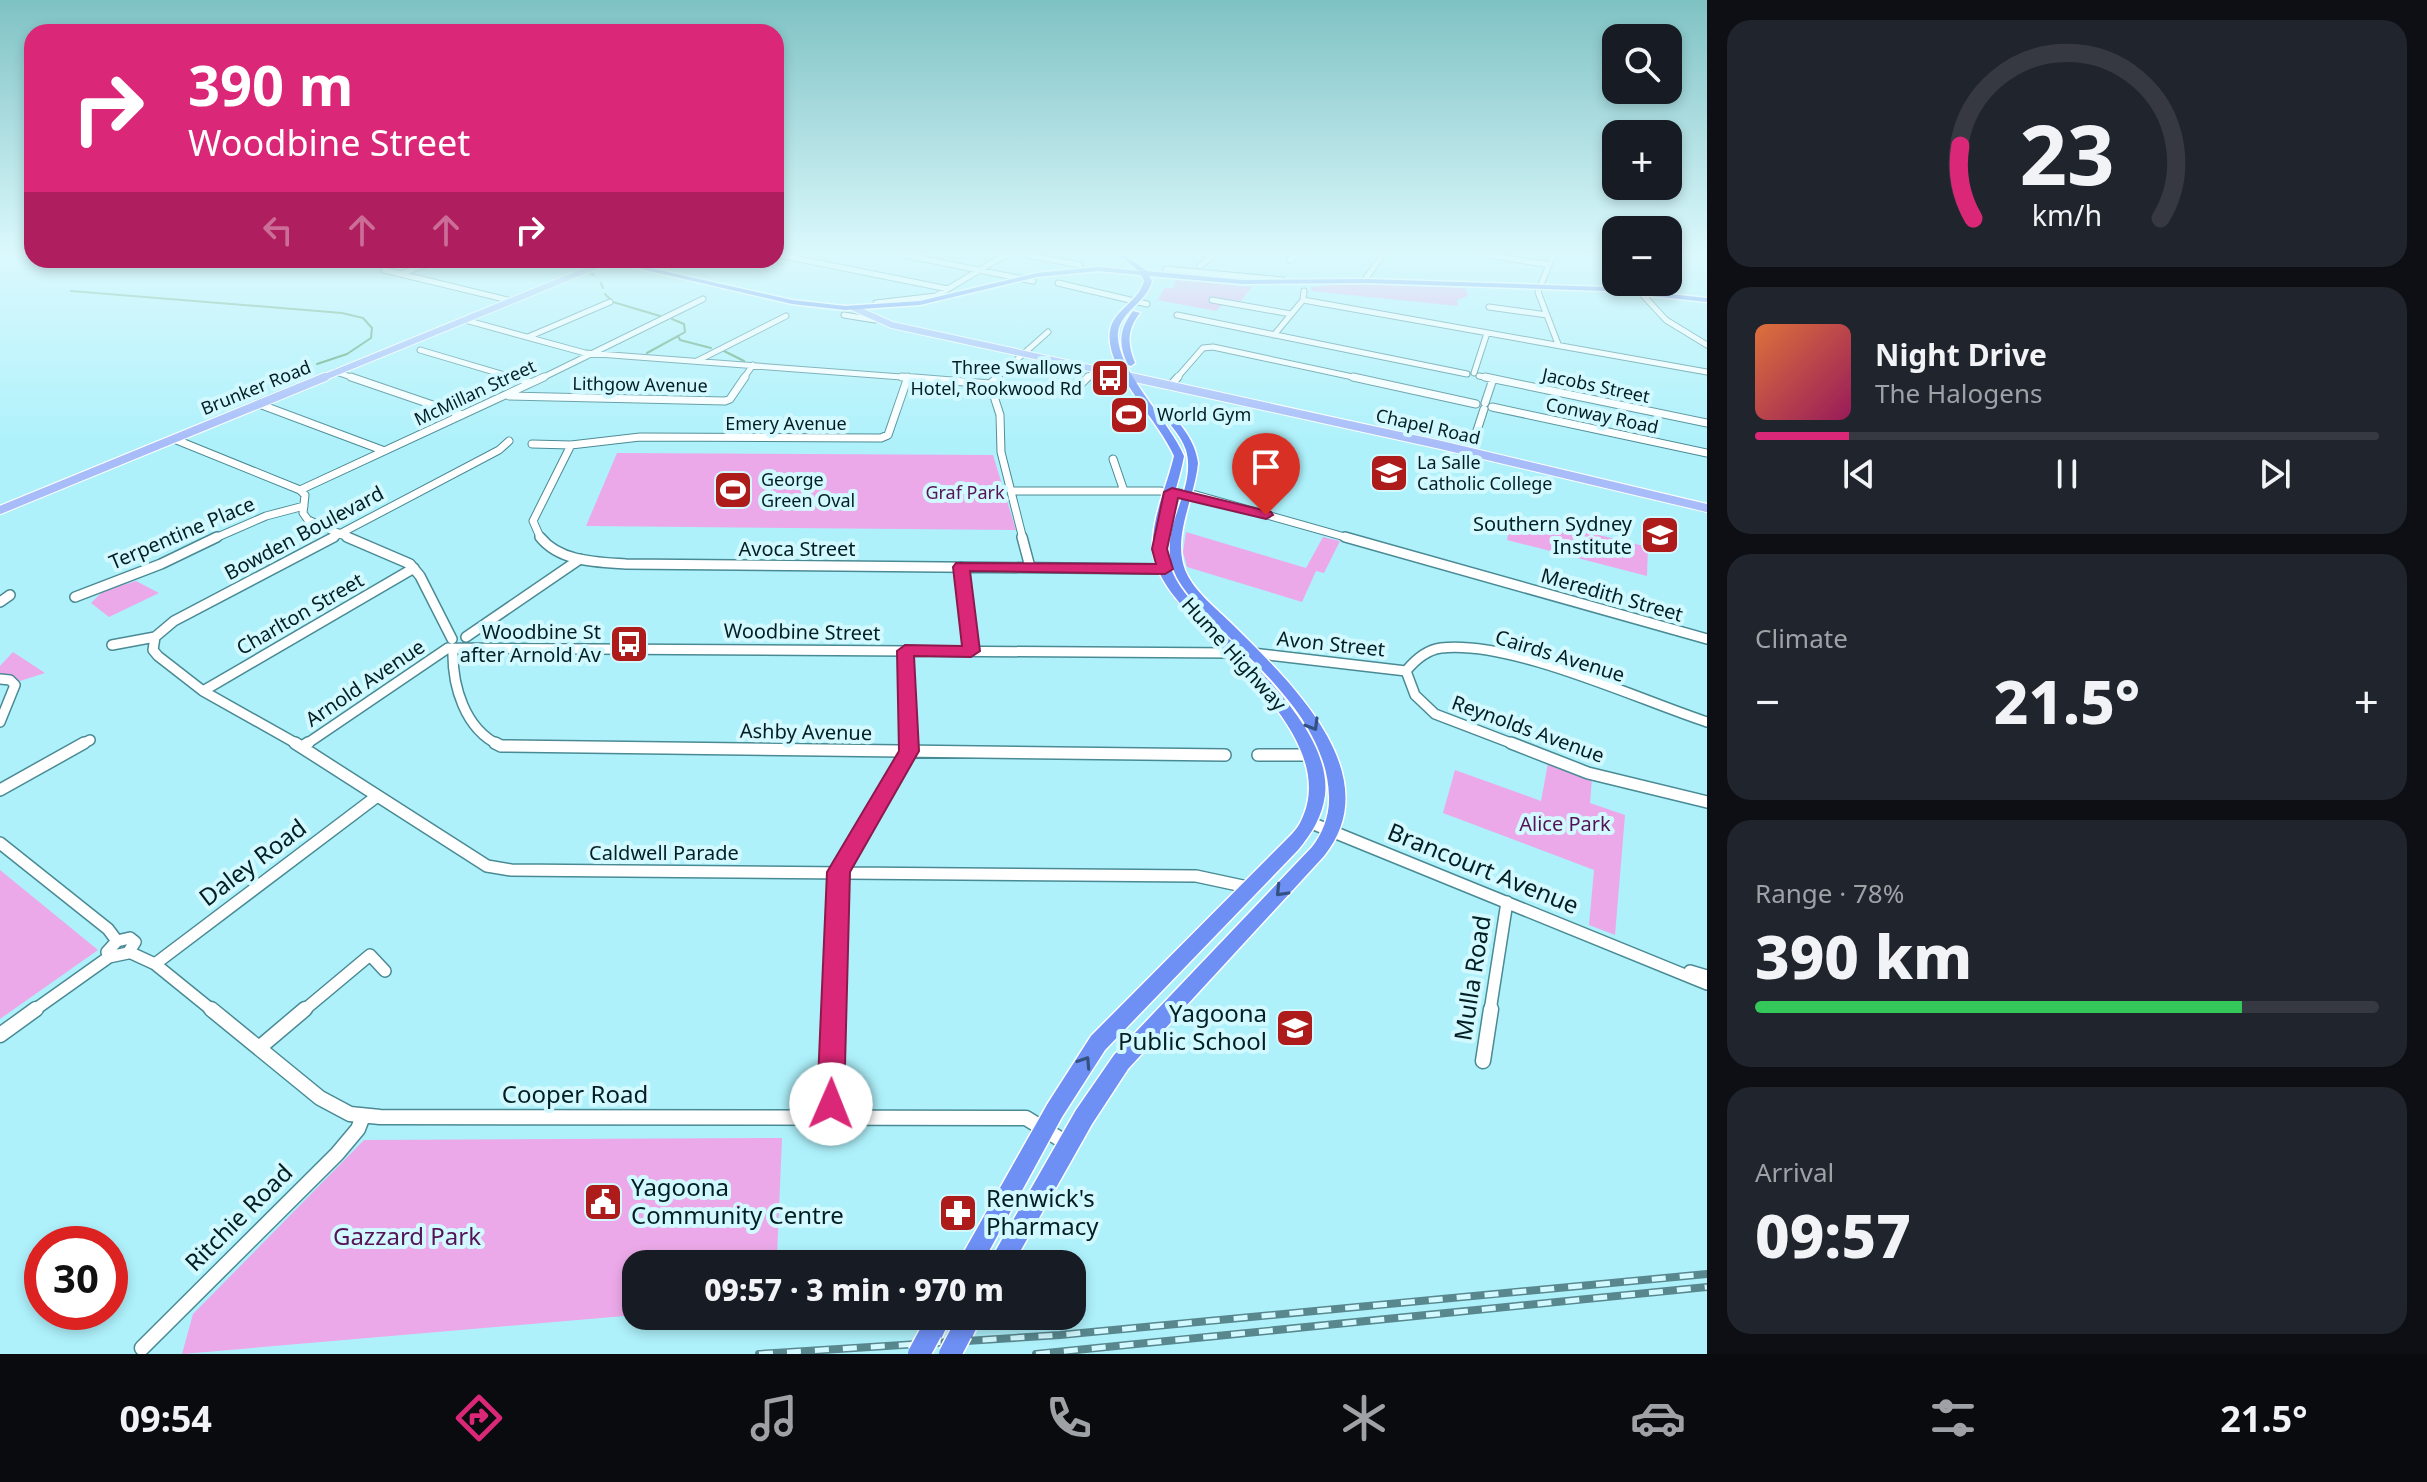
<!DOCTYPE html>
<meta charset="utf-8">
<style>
body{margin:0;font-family:"Noto Sans",sans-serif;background:#20242c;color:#f1f3f6;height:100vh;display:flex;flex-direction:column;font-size:30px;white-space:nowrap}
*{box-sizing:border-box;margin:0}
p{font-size:26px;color:#9ea1a6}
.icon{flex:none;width:44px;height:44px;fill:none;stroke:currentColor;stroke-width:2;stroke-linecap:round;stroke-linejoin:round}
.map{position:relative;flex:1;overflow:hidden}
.details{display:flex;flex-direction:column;gap:20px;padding:20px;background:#0d0f14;width:720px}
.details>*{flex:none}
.banner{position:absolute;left:24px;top:24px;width:760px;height:244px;border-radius:24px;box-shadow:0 4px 12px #0003;background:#db2777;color:#fff;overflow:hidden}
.fabs{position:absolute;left:1602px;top:24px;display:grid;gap:16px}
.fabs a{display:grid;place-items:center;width:80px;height:80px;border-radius:16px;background:#171b24;box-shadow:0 4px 12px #0003;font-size:40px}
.speed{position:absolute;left:24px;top:1226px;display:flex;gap:16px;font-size:40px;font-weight:700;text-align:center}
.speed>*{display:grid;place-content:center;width:104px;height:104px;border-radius:50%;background:#171b24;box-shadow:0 4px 12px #0003;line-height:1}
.speed .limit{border:12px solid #d22;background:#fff;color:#111}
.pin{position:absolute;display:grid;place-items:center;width:68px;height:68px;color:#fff;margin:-82px -34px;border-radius:50% 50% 50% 0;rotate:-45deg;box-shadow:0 0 8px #0007}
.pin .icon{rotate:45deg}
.me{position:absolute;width:88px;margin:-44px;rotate:1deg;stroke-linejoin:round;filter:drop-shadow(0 0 6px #0008)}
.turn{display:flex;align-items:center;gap:28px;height:168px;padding:0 32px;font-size:36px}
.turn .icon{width:104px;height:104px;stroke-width:2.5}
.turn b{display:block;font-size:56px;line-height:68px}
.lanes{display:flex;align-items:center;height:76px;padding:0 32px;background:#0003;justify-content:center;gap:40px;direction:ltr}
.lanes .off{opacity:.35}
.big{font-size:60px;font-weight:800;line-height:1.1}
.details .widget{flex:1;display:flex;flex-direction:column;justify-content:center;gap:12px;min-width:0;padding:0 28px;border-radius:24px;background:#20242c}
.details .dial{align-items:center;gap:0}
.dial svg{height:208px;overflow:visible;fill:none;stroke:#363941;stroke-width:7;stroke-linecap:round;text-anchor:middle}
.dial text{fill:#f1f3f6;stroke:none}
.song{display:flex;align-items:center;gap:24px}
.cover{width:96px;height:96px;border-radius:12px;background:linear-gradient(135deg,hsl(20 70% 55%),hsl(330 70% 35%))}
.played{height:8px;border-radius:4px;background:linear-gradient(90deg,#db2777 15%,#363941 15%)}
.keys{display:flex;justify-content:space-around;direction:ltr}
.heat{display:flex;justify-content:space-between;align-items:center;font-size:44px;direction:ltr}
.charge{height:12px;border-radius:6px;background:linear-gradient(90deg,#34c759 78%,#363941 0)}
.trip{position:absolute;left:622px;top:1250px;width:464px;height:80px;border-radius:24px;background:#171b24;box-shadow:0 4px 12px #0003;font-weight:800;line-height:80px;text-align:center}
.menu{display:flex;height:128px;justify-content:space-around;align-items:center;background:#090b0e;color:#9ea1a6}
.menu .icon{width:56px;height:56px}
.menu .selected{color:#db2777}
.menu b{font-size:36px;color:#f1f3f6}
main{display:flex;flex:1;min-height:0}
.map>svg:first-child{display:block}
.green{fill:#eca9e9}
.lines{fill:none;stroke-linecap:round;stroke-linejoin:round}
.stream{stroke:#5c9f6f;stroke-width:2}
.minor-far4-casing{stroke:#4a8a94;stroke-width:7}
.minor-far3-casing{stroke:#4a8a94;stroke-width:9}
.minor-far2-casing{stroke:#4a8a94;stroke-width:12}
.minor-far1-casing{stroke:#4a8a94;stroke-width:14}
.minor-casing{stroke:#4a8a94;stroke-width:17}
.major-far1-casing{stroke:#fff;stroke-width:8}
.major-casing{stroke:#fff;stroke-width:10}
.highway-casing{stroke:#fff;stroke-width:3}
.minor-far4{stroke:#fff;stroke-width:5}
.minor-far3{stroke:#fff;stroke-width:7}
.minor-far2{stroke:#fff;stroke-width:9}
.minor-far1{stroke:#fff;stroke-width:11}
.minor{stroke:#fff;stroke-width:14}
.major-far1{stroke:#a8bcf9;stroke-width:6}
.major{stroke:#a8bcf9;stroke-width:8}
.highway{fill:#6e90f5;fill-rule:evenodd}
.rail-casing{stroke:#58878e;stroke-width:8}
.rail{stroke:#d2f9ff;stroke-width:5;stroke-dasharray:14;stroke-linecap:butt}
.highway-bridge-casing{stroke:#fff;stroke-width:25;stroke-linecap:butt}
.highway-bridge{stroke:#6e90f5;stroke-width:22}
.oneway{stroke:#335282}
.route{fill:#db2777;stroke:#8e194d;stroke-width:2}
.labels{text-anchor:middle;stroke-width:8;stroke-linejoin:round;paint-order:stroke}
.far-poi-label{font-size:18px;fill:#031f23;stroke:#d2f9ff;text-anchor:start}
.far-street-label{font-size:18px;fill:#031f23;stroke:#d2f9ff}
.far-park-label{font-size:18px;fill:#561356;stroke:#d2f9ff}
.poi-label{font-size:20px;fill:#031f23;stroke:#d2f9ff;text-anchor:end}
.street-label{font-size:20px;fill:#031f23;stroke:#d2f9ff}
.park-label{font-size:20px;fill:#561356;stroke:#d2f9ff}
.near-street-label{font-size:24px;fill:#031f23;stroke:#d2f9ff}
.near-poi-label{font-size:24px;fill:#031f23;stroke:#d2f9ff;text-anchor:start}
.near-park-label{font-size:24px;fill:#561356;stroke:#d2f9ff}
</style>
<main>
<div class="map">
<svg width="1707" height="1354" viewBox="0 0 1707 1354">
<rect width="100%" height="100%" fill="#aef1fb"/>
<path class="green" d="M1176 280 1252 287 1239 303 1208 298 1224 303 1216 311 1158 300 1164 288H1173Z
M1351 284 1460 288 1466 289 1468 296 1457 300 1458 306 1311 291V287Z
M617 453 993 455 1016 530 586 526Z
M1513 514 1648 547 1647 576 1507 540Z
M1186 532 1306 568 1323 537 1340 541 1324 573 1316 571 1302 602 1187 567 1183 552Z
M136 581 159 593 109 617 91 603 103 591Z
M13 652 45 673 20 681 0 673V666Z
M1548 763 1592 778 1590 803 1625 815 1615 935 1589 925 1594 870 1443 813 1455 770 1541 801Z
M0 870 98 950 0 1019Z
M782 1138 777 1256 797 1264H636V1315L182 1354 193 1314 364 1140Z"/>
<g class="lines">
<path class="stream" d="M590 273 594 275
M601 283 603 288
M71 291 342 313 363 318 372 328 371 338 347 354 317 364
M605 294 611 300
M613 302 660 316
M672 319 684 324 685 332 678 336 680 340 711 348
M724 351 744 361
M647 353 678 336"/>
<g class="minor-far4-casing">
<path id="minor-far4" d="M779 255 948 289
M904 255 1033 281
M1027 255 1080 265
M1488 255 1549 265
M1553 255 1538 292 1558 344
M1290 260 1296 255
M1200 266 1214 255
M1166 269 1282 280
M384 270 512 301
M400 274 440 260
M1367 281 1366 278 1383 255
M1058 283 1147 304
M1642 294 1666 320 1707 345
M1212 300 1291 314
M1303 300 1707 372
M876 303 936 296 1005 255
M1489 307 1547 315
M844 315 875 320
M1177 315 1467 374
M465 320 585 353 928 379
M1274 335 1303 300 1304 291
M528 337 610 302
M420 350 518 379
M697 361 786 316
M336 372 357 379
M1474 373 1487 333
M1479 376 1495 379
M540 379 703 299
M743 379 753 365
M995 379 1048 332
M1086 379 1095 371
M1176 379 1203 348 1213 347 1362 379"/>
</g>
<g class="minor-far3-casing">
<path id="minor-far3" d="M351 377 462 415
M512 377 531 383
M902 377 990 384
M1353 377 1476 404
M1485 377 1707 423
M990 384 1000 415 1001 452 1023 539
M990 384 998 377
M1170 386 1178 377
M1078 387 1088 377
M509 396 725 401 730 399 745 377
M1485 403 1493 379
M259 404 382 450
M1492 407 1707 453
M174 439 300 490 305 495 303 513 308 520 352 539
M532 444 571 445 640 437 881 438 888 435 908 377
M1470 452 1484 409
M1113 459 1124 491
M300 490 544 377
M1012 491H1160L1196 495 1352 539
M213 539 266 516 304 506
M330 539 499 450 509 441
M541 539 533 521 571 445"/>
</g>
<g class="minor-far2-casing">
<path id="minor-far2" d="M347 537 410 564 420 576 452 639
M540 537C560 562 596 562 626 564L1165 569
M1022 537 1030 567
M1345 537 1707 639
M961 567 971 651
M75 597 161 564 217 537
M0 602 10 595
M155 637 153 650 158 656 203 691 299 745
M466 637 580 559
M112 645 155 637 174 621 334 537
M448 648 1233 653
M453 650C452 686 465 729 499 745
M905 651 909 745
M1252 653 1406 671
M1406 671 1415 695 1435 714 1516 745
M1406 671C1415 660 1426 650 1441 648 1512 640 1637 699 1707 722
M0 679 10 680 15 685 0 722
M203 691 414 568
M81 745 90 740
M305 745 448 648"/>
</g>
<g class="minor-far1-casing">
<path id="minor-far1" d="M295 743 487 866 511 870 1196 876 1252 888
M495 743 501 746 1225 755
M1511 743 1588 773 1707 802
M302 747 308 743
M1258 755H1311
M0 790 84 743
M1309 822 1707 984
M0 843 108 929 117 941
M130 938 135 942 128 953 109 957 107 952 117 941Z
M129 952 155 964 213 1011
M155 964 376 797
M1690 971 1707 976
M33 1011 109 957
M303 1011 370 955 385 971
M834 1011 839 872 909 751V743
M1490 1011 1507 902"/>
</g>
<g class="minor-casing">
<path id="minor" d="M211 1009 320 1098 350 1114 380 1117 1026 1118 1068 1144
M0 1035 36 1009
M259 1048 305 1009
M1483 1061 1491 1009
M830 1117 834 1009
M142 1348 337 1154 358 1129 363 1116"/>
</g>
<g class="major-far1-casing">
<path id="major-far1" d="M854 308 892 325 1140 379
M320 379 604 263"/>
</g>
<g class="major-casing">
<path id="major" d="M1131 377 1441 445 1707 508
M0 510 325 377"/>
</g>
<g class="highway-casing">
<path id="highway" d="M1118 255H1125L1147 271 1242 280 1367 279 1604 287 1707 298V302L1604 291 1367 283 1242 284 1149 276 1152 281C1147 302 1121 311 1118 332 1114 368 1169 420 1184 456 1174 509 1148 544 1185 593 1227 643 1333 724 1325 795 1322 817 1312 833 1298 850L1105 1050 1062 1117 982 1264H957L1048 1103 1091 1036 1286 840C1291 835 1298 828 1301 821 1338 747 1236 666 1193 618 1178 601 1159 581 1154 557 1148 525 1167 487 1174 456 1159 420 1104 369 1110 331 1113 310 1139 302 1144 281L1141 275 1098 271 1037 277 920 305 845 310 792 304 602 260H615L792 300 845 306 920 301 1037 273 1098 267 1139 271Z
M1133 311 1140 313C1127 329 1127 344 1135 363L1131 366 1128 365C1118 345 1119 329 1133 311Z
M1160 408H1166C1181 425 1195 440 1198 463 1195 498 1172 535 1185 570 1194 592 1217 609 1233 625 1288 680 1390 774 1324 856L1128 1069 1092 1124 1013 1264H988L1076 1110 1114 1055 1312 847C1323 833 1330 814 1329 796 1327 728 1268 676 1223 631 1209 616 1193 602 1182 586 1147 535 1199 496 1186 450 1181 435 1168 422 1158 410Z
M926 1316H952L940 1341 931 1344 922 1341 919 1332Z
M957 1316H982L970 1342 961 1345 952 1342 949 1333Z"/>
</g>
<use href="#minor-far4" class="minor-far4"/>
<use href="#minor-far3" class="minor-far3"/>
<use href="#minor-far2" class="minor-far2"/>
<use href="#minor-far1" class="minor-far1"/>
<use href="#minor" class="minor"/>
<use href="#major-far1" class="major-far1"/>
<use href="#major" class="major"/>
<use href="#highway" class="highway"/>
<g class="rail-casing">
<path id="rail" d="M759 1354 1060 1335 1707 1274
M1036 1354 1707 1287"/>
</g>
<use href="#rail" class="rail"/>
<g class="highway-bridge-casing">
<path id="highway-bridge" d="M919 1354 931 1332
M950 1354 961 1333"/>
</g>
<use href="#highway-bridge" class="highway-bridge"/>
</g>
<defs><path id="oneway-chevron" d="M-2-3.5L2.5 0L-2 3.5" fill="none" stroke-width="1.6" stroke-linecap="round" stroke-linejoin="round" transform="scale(2)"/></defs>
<g class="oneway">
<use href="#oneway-chevron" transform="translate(1313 725) rotate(59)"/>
<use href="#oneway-chevron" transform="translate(1281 891) rotate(134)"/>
<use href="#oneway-chevron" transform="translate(1085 1062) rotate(-57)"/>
</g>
<linearGradient id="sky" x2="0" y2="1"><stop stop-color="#7fc2c4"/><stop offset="0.57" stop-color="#dbf9fd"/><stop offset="1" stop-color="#dbf9fd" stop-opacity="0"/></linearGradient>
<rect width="1707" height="444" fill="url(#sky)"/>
<path class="route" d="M1172 488 1271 512 1273 515 1266 519 1178 498 1167 549 1173 569 1165 574 970 571 980 651 971 657 914 656 919 751 850 872 844 1104 840 1114 831 1118 821 1114 817 1104 827 872 899 751 897 651 905 645 962 646 953 567 956 563 1156 564 1152 549 1164 492Z"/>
<defs>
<g id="bus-square" transform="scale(2)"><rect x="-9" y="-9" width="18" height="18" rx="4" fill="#ad1c1a" stroke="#d2f9ff"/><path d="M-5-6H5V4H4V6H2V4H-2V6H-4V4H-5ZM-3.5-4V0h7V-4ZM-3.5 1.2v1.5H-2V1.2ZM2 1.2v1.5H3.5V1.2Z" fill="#fff"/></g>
<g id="stadium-square" transform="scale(2)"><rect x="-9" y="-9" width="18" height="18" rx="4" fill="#ad1c1a" stroke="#d2f9ff"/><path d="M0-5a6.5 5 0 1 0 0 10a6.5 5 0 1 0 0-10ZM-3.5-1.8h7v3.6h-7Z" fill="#fff"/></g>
<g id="school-square" transform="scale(2)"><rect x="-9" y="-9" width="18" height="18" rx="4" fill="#ad1c1a" stroke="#d2f9ff"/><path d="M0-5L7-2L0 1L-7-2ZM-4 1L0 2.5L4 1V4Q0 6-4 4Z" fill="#fff"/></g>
<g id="university-square" transform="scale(2)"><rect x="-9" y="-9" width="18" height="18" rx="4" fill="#ad1c1a" stroke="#d2f9ff"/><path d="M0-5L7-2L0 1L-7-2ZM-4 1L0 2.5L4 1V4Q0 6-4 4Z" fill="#fff"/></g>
<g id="civic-square" transform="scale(2)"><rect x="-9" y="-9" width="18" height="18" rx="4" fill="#ad1c1a" stroke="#d2f9ff"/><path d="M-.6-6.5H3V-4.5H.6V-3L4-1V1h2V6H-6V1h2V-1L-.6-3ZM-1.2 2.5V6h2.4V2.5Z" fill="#fff"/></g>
<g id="pharmacy-square" transform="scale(2)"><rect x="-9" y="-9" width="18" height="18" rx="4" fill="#ad1c1a" stroke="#d2f9ff"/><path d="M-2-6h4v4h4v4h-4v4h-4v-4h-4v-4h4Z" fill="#fff"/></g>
</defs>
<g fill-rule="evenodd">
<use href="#bus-square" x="1110" y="378"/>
<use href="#stadium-square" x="1129" y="415"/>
<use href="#school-square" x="1389" y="473"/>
<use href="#stadium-square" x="733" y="490"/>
<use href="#university-square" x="1660" y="535"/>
<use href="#bus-square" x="629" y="644"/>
<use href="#school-square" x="1295" y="1028"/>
<use href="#civic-square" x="603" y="1202"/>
<use href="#pharmacy-square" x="958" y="1213"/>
</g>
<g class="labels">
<g class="far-poi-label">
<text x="1082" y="374" text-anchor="end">Three Swallows<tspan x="1082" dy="21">Hotel, Rookwood Rd</tspan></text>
<text x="1157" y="421">World Gym</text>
<text x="1417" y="469">La Salle<tspan x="1417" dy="21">Catholic College</tspan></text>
<text x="761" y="486">George<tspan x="761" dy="21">Green Oval</tspan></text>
</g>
<g class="far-street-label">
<text transform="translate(640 385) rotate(1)" y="6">Lithgow Avenue</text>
<text transform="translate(1596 386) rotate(12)" y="6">Jacobs Street</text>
<text transform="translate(256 388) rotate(-22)" y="6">Brunker Road</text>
<text transform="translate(475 393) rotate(-25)" y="6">McMillan Street</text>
<text transform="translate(1602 416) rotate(12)" y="6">Conway Road</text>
<text x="786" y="430">Emery Avenue</text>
<text transform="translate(1428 427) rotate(13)" y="6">Chapel Road</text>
</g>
<g class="far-park-label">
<text x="965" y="499">Graf Park</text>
</g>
<g class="poi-label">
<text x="1632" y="531">Southern Sydney<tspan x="1632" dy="23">Institute</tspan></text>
<text x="601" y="639">Woodbine St<tspan x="601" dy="23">after Arnold Av</tspan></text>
</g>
<g class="street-label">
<text transform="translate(182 533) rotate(-23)" y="7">Terpentine Place</text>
<text transform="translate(304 533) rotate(-28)" y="7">Bowden Boulevard</text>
<text x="797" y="556">Avoca Street</text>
<text transform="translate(1612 595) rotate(16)" y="7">Meredith Street</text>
<text transform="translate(300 614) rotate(-30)" y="7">Charlton Street</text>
<text transform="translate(802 632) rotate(1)" y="7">Woodbine Street</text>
<text transform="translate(1331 644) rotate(6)" y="7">Avon Street</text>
<text transform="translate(1234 654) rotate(48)" y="7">Hume Highway</text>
<text transform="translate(1560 656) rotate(17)" y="7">Cairds Avenue</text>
<text transform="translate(365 683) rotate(-34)" y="7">Arnold Avenue</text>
<text transform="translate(1528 729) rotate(20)" y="7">Reynolds Avenue</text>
<text transform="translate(806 732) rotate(1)" y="7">Ashby Avenue</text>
<text x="664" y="860">Caldwell Parade</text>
</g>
<g class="park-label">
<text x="1565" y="831">Alice Park</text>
</g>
<g class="near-street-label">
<text transform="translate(253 863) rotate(-37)" y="8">Daley Road</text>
<text transform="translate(1483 869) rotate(22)" y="8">Brancourt Avenue</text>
<text transform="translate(1473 978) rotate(-81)" y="8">Mulla Road</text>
<text x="575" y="1103">Cooper Road</text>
<text transform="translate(239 1218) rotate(-45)" y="8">Ritchie Road</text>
</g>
<g class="near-poi-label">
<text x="1267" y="1022" text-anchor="end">Yagoona<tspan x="1267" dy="28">Public School</tspan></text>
<text x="631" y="1196">Yagoona<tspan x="631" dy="28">Community Centre</tspan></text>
<text x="986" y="1207">Renwick's<tspan x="986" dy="28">Pharmacy</tspan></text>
</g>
<g class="near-park-label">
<text x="407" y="1245">Gazzard Park</text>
</g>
</g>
</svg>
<div class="fabs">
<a><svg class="icon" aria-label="search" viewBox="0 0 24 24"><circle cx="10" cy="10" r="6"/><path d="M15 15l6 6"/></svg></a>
<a>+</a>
<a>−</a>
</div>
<div class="speed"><div class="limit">30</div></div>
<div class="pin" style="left:1266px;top:515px;background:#d93025"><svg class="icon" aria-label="arrive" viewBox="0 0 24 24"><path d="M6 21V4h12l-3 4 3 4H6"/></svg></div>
<svg class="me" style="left:831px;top:1104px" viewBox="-20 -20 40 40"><circle r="19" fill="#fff"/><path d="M0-13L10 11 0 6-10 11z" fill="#db2777"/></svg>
<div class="trip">09:57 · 3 min · 970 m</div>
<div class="banner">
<div class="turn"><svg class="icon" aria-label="right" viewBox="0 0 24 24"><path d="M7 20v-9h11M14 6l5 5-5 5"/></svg><div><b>390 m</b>Woodbine Street</div></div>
<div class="lanes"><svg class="icon off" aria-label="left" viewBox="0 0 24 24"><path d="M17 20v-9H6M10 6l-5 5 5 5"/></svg><svg class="icon off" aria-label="ahead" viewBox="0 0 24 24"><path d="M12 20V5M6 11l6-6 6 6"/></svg><svg class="icon off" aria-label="ahead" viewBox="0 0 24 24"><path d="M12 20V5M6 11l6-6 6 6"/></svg><svg class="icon" aria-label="right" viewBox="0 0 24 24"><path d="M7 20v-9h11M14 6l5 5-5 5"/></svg></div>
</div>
</div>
<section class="details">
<div class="widget dial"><svg viewBox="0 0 100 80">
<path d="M14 69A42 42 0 1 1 86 69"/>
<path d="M14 69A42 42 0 0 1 9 41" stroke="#db2777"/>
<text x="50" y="56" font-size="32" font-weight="700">23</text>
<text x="50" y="72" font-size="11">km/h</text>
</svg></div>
<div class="widget">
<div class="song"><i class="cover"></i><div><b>Night Drive</b><p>The Halogens</p></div></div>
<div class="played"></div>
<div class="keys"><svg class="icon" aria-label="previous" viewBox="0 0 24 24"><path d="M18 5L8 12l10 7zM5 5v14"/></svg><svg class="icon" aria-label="pause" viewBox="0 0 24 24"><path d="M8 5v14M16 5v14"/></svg><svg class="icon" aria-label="next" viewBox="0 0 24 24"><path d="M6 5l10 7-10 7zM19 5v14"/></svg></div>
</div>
<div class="widget"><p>Climate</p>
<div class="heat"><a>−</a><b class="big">21.5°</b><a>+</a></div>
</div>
<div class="widget"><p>Range · 78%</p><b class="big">390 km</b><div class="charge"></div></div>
<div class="widget"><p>Arrival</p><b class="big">09:57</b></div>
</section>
</main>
<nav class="menu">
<b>09:54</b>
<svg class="icon selected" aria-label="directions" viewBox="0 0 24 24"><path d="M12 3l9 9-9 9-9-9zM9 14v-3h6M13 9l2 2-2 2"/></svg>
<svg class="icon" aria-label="music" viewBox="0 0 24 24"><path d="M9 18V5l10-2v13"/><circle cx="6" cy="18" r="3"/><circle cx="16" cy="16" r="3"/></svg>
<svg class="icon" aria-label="phone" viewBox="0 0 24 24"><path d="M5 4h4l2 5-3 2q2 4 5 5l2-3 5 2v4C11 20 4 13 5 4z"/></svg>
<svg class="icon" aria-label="climate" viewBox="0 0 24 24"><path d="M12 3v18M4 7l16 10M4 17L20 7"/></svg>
<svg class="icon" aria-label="car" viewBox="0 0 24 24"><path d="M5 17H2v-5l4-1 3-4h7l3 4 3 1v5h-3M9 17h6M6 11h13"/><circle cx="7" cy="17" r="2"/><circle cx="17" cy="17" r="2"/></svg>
<svg class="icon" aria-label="filters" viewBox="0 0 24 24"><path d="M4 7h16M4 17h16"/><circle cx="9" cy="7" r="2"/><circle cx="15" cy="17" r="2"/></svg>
<b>21.5°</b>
</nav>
